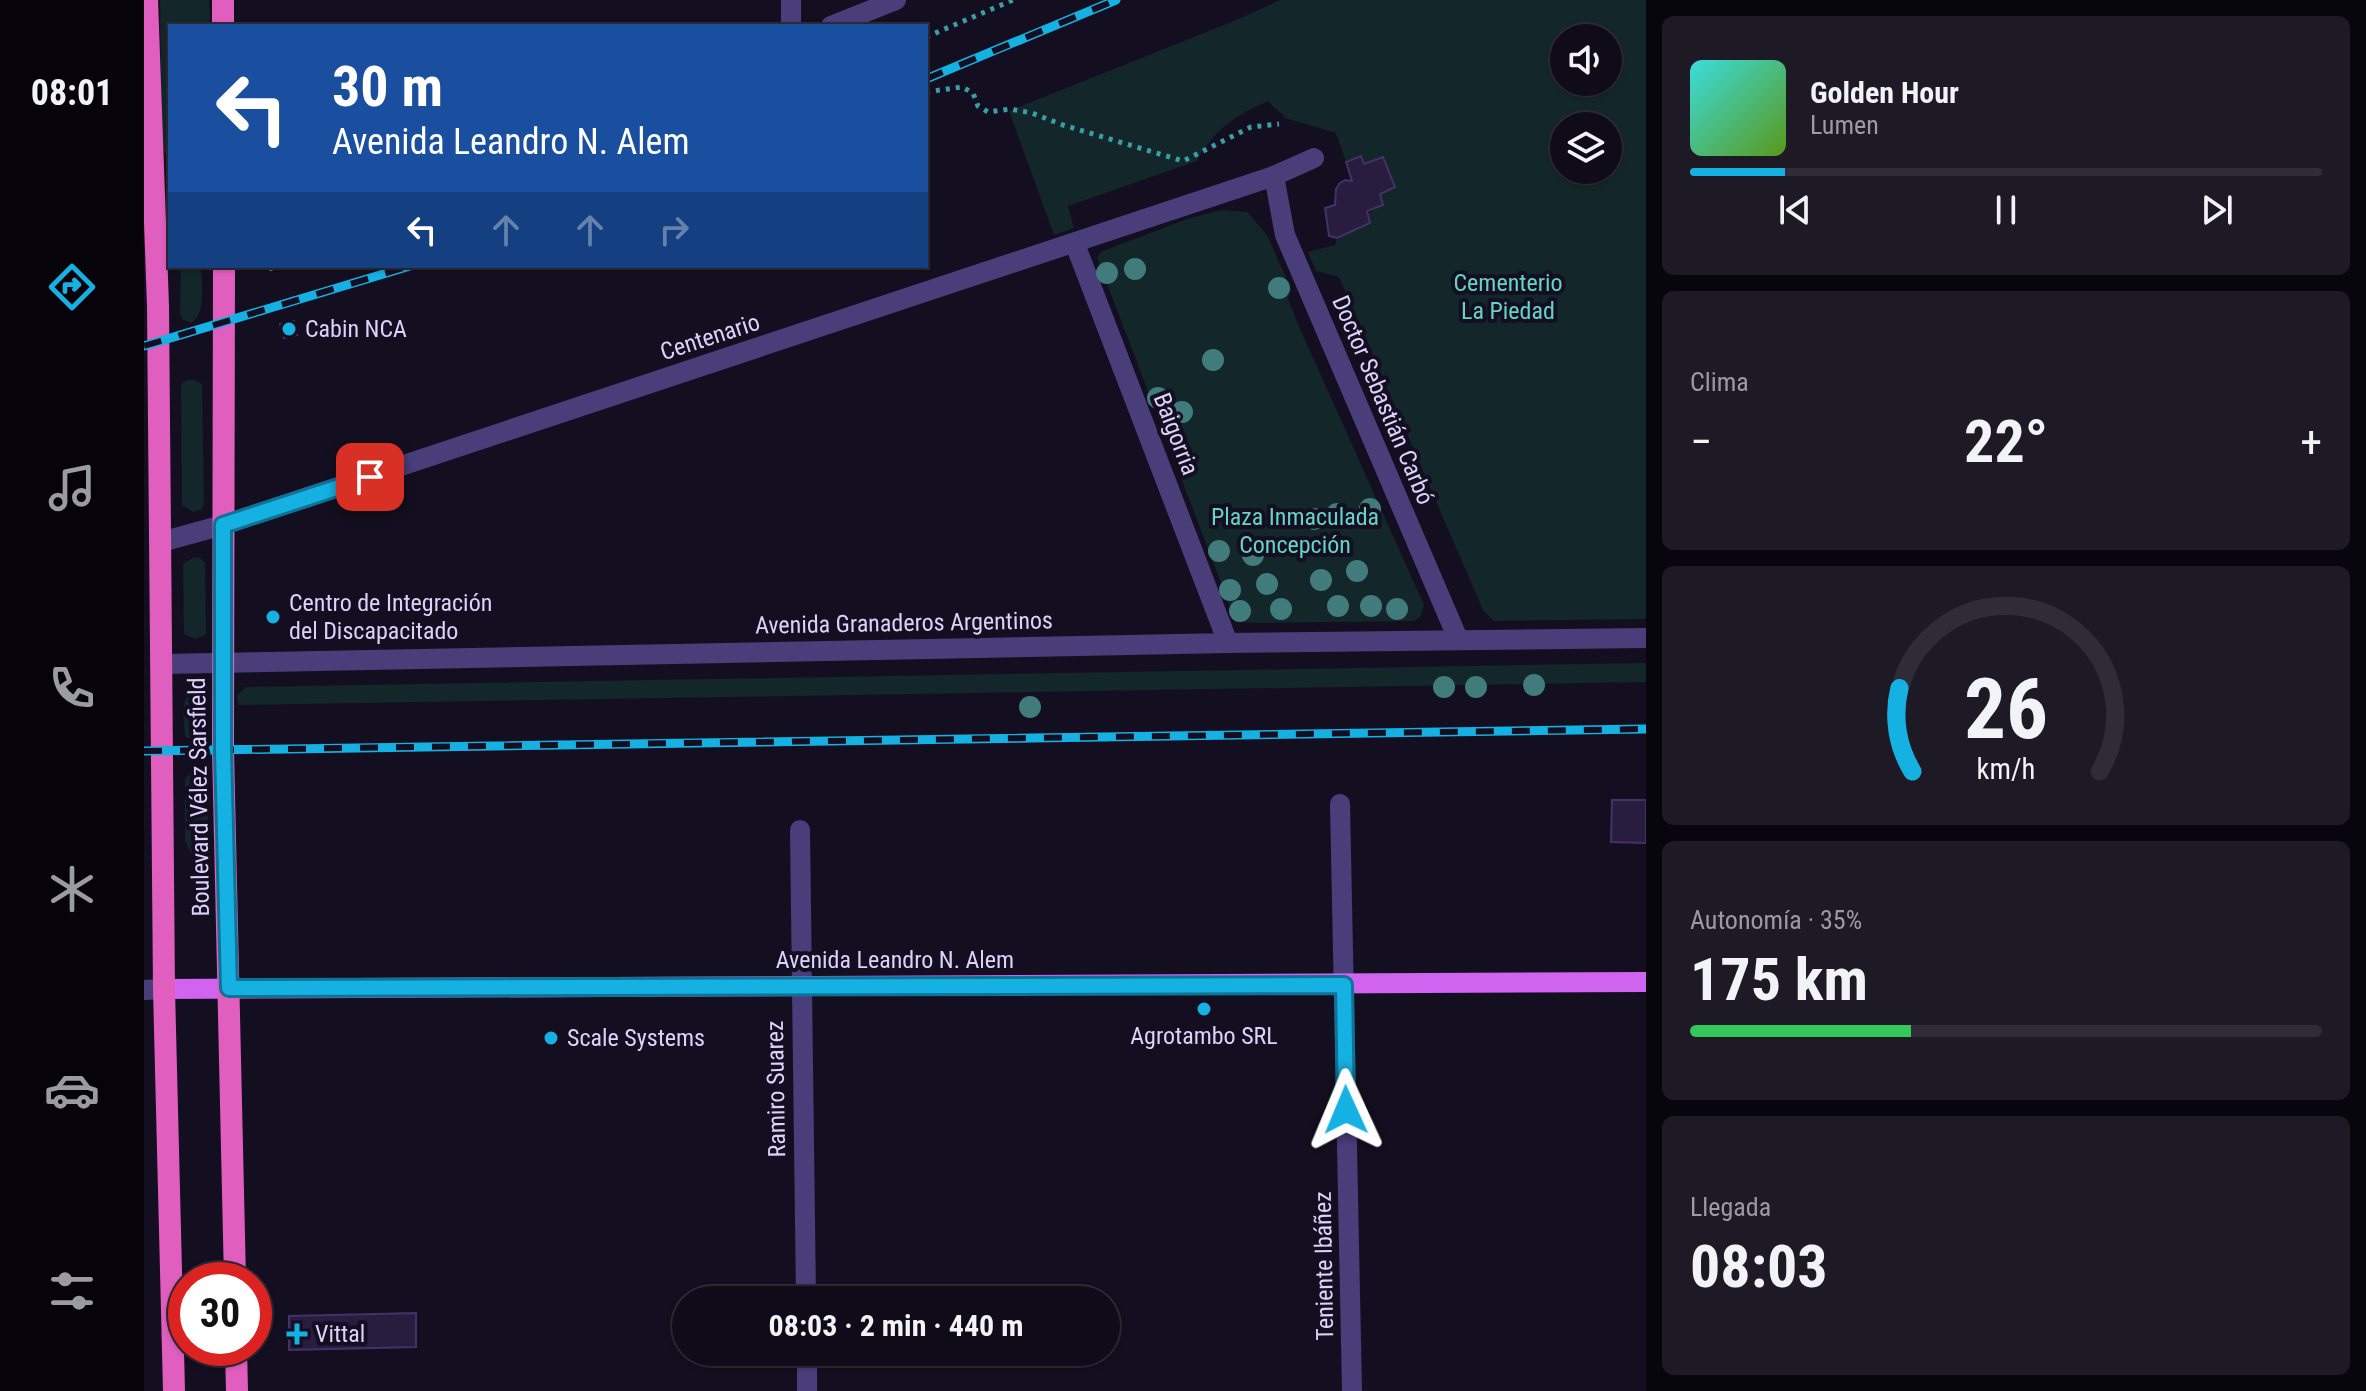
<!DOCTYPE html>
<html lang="es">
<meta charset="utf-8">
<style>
body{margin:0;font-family:"Roboto Condensed",sans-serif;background:#1d1925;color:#f1f3f6;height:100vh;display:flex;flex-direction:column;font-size:30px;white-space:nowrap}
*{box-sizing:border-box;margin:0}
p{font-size:26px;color:#9b9ba2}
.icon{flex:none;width:44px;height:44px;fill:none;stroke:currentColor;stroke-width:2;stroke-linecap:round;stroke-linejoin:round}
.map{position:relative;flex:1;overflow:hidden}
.drawer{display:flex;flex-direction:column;gap:16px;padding:16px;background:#08060d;width:720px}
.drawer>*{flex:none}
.top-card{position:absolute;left:24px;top:24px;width:760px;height:244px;border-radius:0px;box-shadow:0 2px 6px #0004,0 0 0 2px #2f2b37;background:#1a4fa0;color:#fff;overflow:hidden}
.controls{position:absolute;left:1406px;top:24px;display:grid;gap:16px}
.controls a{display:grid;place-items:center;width:72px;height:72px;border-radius:50%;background:#0f0b18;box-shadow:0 2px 6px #0004,0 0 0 2px #2f2b37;font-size:40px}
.speed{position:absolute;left:24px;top:1262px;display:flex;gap:16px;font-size:40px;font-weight:700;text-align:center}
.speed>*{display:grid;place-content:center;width:104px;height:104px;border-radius:50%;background:#0f0b18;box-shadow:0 2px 6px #0004,0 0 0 2px #2f2b37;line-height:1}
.speed .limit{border:12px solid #d22;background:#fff;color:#111}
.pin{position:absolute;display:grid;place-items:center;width:68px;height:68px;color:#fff;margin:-34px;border-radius:16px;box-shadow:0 4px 12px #0006}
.me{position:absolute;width:88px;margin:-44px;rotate:359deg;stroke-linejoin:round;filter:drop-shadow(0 0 6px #0008)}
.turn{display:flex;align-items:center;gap:28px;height:168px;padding:0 32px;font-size:36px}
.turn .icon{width:104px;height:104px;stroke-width:2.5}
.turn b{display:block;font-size:56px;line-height:68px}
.lanes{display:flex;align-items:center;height:76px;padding:0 32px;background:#0003;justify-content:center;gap:40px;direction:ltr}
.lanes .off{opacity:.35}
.big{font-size:60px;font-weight:700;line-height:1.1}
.drawer .card{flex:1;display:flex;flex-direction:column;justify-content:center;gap:12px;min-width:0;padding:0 28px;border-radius:12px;background:#1d1925}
.drawer .dial{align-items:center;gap:0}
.dial svg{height:208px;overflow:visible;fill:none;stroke:#2f2b37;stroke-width:7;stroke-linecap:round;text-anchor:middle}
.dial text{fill:#f1f3f6;stroke:none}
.song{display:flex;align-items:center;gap:24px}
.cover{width:96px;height:96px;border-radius:12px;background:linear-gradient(135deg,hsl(180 70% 55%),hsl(90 70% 35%))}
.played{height:8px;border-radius:4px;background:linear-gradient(90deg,#15b1e3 15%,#2f2b37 15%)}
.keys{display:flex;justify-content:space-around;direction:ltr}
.heat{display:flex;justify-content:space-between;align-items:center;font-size:44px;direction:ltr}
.charge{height:12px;border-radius:6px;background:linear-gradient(90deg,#34c759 35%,#2f2b37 0)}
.trip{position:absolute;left:528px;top:1286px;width:448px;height:80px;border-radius:40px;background:#0f0b18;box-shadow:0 2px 6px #0004,0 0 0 2px #2f2b37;font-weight:700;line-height:80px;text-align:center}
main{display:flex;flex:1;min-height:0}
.tabs{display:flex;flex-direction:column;width:144px;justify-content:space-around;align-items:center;background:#06040a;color:#9b9ba2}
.tabs .icon{width:56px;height:56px}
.tabs .active{color:#15b1e3}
.tabs b{font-size:36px;color:#f1f3f6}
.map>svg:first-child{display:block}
.green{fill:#132629;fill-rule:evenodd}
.building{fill:#291d3f;stroke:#443168;stroke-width:2}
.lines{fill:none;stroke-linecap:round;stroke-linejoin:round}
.path{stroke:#399ea7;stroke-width:5;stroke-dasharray:4 6;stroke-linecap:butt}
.pedestrian{stroke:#493e7a;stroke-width:20}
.minor{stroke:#493e7a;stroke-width:20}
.tertiary{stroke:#493e7a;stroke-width:20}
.primary{stroke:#d063f0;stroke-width:20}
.trunk{stroke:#e05ebe;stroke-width:22}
.rail-casing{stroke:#15b1e3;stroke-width:9}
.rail{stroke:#140f20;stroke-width:6;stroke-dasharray:18;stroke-linecap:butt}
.tree{fill:#417b7c}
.route-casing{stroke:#0e7394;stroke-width:20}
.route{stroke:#15b1e3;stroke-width:14}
.poi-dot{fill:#15b1e3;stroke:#140f20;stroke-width:3}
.labels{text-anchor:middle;stroke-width:8;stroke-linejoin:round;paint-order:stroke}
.park-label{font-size:24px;fill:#65d3c8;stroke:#140f20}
.poi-label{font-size:24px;fill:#dcd2fb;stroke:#140f20;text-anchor:start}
.street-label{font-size:24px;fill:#dcd2fb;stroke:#140f20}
</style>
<main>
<nav class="tabs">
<b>08:01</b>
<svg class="icon active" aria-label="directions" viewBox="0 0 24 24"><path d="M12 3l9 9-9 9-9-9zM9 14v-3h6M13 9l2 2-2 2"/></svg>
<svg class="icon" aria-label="music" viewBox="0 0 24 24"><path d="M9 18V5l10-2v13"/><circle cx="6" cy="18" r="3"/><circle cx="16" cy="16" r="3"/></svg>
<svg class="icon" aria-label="phone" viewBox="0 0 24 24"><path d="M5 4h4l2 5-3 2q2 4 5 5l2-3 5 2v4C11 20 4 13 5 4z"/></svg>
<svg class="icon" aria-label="climate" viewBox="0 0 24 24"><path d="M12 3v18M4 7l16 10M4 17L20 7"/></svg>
<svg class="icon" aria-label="car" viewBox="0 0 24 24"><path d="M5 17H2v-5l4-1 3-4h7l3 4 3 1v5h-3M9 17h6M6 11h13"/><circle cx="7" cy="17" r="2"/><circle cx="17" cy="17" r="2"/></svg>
<svg class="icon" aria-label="filters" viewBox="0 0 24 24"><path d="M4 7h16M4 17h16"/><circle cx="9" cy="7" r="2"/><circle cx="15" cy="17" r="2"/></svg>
</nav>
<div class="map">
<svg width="1502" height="1391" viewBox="0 0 1502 1391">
<rect width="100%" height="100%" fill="#140f20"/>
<path class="green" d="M16 0H65L66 26H26V160L20 152 18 144Z
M1136 0H1502V619L1350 621 1339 610 1195 277 1172 271 1164 252 1191 245 1193 238C1221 228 1214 215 1239 205L1236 194 1251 187 1220 164 1217 156 1202 162 1192 133 1141 118C1136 110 1129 109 1125 101 1092 114 1070 130 1053 161L924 206 930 228 910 235 865 111 1090 21ZM1420 38H1464V82H1420ZM1420 126H1464V170H1420Z
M1077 210 1103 212 1123 235 1147 289 1144 299 1153 322 1280 605 1276 617 1270 621 1106 623 1097 620 1085 604 954 260V255L959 251 1043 219Z
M37 266H57C57 283 63 314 47 323L38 319 36 314Z
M43 380H51L58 384 60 504 58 509 49 512 38 505 37 384Z
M50 557 56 558 61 563 62 633 59 636 51 639 40 634 39 564Z
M1502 663V682L94 705 93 695 102 687Z
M51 689 57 690 62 698 63 736 53 741 41 737C41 720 34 697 51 689Z
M52 771 63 778 65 882 62 885 41 841V779L47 772Z"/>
<path class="building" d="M1217 156 1220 164 1239 157 1251 187 1236 194 1239 205 1223 211 1226 223 1193 238 1185 236 1181 208 1191 205 1192 189 1196 183 1201 180 1208 181 1202 162Z
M150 321 153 335 140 338 136 324Z
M1468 800H1502V843L1467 842Z
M272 1313V1347L145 1350V1316Z"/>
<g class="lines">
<path class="path" d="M782 37 869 0
M782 92 818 87 829 93 834 106 844 112 866 109 888 113 919 125 1039 161 1107 127 1135 124
M125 269 133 266"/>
<path class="pedestrian" d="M1130 176 1170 158"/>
<path class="minor" d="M647 0V26
M687 26 752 0
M931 244 1084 643
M17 542 79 525 1130 176 1141 235 1314 639
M18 664 1084 643 1502 638
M1196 804 1208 1391
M656 830 662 1300
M663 1352V1391"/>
<path class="tertiary" d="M0 990 20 989"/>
<path class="primary" d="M20 989 1502 982"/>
<path class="trunk" d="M3 0 14 306 20 989 30 1391
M79 0V26
M80 266 79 750 91 1280
M92 1348 93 1391"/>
<g class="rail-casing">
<path id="rail" d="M782 79 972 0
M0 346 266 266
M0 751 1502 729"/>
</g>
<use href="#rail" class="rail"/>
</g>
<g class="tree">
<circle cx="991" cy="269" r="11"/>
<circle cx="963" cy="273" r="11"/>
<circle cx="1135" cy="288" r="11"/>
<circle cx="1069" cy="360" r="11"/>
<circle cx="1014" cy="398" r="11"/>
<circle cx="1038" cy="412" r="11"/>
<circle cx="1226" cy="509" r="11"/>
<circle cx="1193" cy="514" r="11"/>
<circle cx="1170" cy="519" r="11"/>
<circle cx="1075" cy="551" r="11"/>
<circle cx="1109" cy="555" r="11"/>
<circle cx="1213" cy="571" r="11"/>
<circle cx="1177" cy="580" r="11"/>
<circle cx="1123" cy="584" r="11"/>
<circle cx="1086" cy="590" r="11"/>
<circle cx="1194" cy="606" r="11"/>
<circle cx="1227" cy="606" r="11"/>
<circle cx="1137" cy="609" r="11"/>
<circle cx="1253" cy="609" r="11"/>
<circle cx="1096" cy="611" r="11"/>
<circle cx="1390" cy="685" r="11"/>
<circle cx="1300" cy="687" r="11"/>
<circle cx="1332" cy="687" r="11"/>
<circle cx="886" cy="707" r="11"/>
</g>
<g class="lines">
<g class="route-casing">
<path id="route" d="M226 477 79 525V750L85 988 1200 985 1202 1110"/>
</g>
<use href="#route" class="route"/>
</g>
<g class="poi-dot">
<circle cx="145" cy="329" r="8"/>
<circle cx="129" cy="617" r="8"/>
<circle cx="1060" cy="1009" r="8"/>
<circle cx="407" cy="1038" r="8"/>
<path d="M149 1322h8v8h8v8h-8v8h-8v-8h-8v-8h8z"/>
</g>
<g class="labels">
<g class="park-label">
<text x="1364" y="291">Cementerio<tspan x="1364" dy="28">La Piedad</tspan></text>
<text x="1151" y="525">Plaza Inmaculada<tspan x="1151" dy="28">Concepción</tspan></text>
</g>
<g class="poi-label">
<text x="161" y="337">Cabin NCA</text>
<text x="145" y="611">Centro de Integración<tspan x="145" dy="28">del Discapacitado</tspan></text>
<text x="1060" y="1044" text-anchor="middle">Agrotambo SRL</text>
<text x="423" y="1046">Scale Systems</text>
<text x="171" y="1342">Vittal</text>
</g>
<g class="street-label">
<text transform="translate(566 337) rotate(-18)" y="8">Centenario</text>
<text transform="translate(1239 400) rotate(67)" y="8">Doctor Sebastián Carbó</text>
<text transform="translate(1032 434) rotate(69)" y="8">Baigorria</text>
<text transform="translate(760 623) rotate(-1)" y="8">Avenida Granaderos Argentinos</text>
<text transform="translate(55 797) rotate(-91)" y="8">Boulevard Vélez Sarsfield</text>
<text x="751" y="968">Avenida Leandro N. Alem</text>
<text transform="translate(632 1089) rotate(-91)" y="8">Ramiro Suarez</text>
<text transform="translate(1180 1266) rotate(-91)" y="8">Teniente Ibáñez</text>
</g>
</g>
</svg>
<div class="controls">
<a><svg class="icon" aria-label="sound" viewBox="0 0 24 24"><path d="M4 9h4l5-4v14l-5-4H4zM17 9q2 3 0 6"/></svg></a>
<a><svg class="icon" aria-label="layers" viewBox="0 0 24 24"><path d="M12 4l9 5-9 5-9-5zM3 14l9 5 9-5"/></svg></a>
</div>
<div class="speed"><div class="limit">30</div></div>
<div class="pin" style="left:226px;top:477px;background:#d93025"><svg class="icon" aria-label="arrive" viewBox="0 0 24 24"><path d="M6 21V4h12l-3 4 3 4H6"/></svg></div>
<svg class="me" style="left:1202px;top:1110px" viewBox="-20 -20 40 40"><path d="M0-17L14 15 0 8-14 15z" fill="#15b1e3" stroke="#fff" stroke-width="4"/></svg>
<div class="trip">08:03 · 2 min · 440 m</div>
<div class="top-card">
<div class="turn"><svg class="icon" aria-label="left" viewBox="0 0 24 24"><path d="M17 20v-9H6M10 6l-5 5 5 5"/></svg><div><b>30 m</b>Avenida Leandro N. Alem</div></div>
<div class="lanes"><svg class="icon" aria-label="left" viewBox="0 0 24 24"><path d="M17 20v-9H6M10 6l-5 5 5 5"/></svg><svg class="icon off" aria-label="ahead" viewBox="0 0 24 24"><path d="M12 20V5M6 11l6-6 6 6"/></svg><svg class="icon off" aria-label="ahead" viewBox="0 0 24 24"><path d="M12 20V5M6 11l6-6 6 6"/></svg><svg class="icon off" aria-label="right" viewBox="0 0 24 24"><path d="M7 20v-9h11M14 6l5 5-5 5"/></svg></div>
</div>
</div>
<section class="drawer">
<div class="card">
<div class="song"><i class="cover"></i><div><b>Golden Hour</b><p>Lumen</p></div></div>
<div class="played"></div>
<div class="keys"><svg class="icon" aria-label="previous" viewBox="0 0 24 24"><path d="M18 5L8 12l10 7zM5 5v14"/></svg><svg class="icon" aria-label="pause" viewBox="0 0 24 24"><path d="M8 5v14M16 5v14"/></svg><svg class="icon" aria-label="next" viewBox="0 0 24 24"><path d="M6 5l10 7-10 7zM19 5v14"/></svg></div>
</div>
<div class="card"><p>Clima</p>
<div class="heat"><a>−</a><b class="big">22°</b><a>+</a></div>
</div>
<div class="card dial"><svg viewBox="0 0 100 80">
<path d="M14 69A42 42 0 1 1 86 69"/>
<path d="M14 69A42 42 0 0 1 9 37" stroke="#15b1e3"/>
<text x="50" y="56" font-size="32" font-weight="700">26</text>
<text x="50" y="72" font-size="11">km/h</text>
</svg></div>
<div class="card"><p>Autonomía · 35%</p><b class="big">175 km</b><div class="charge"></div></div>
<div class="card"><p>Llegada</p><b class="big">08:03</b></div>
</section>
</main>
